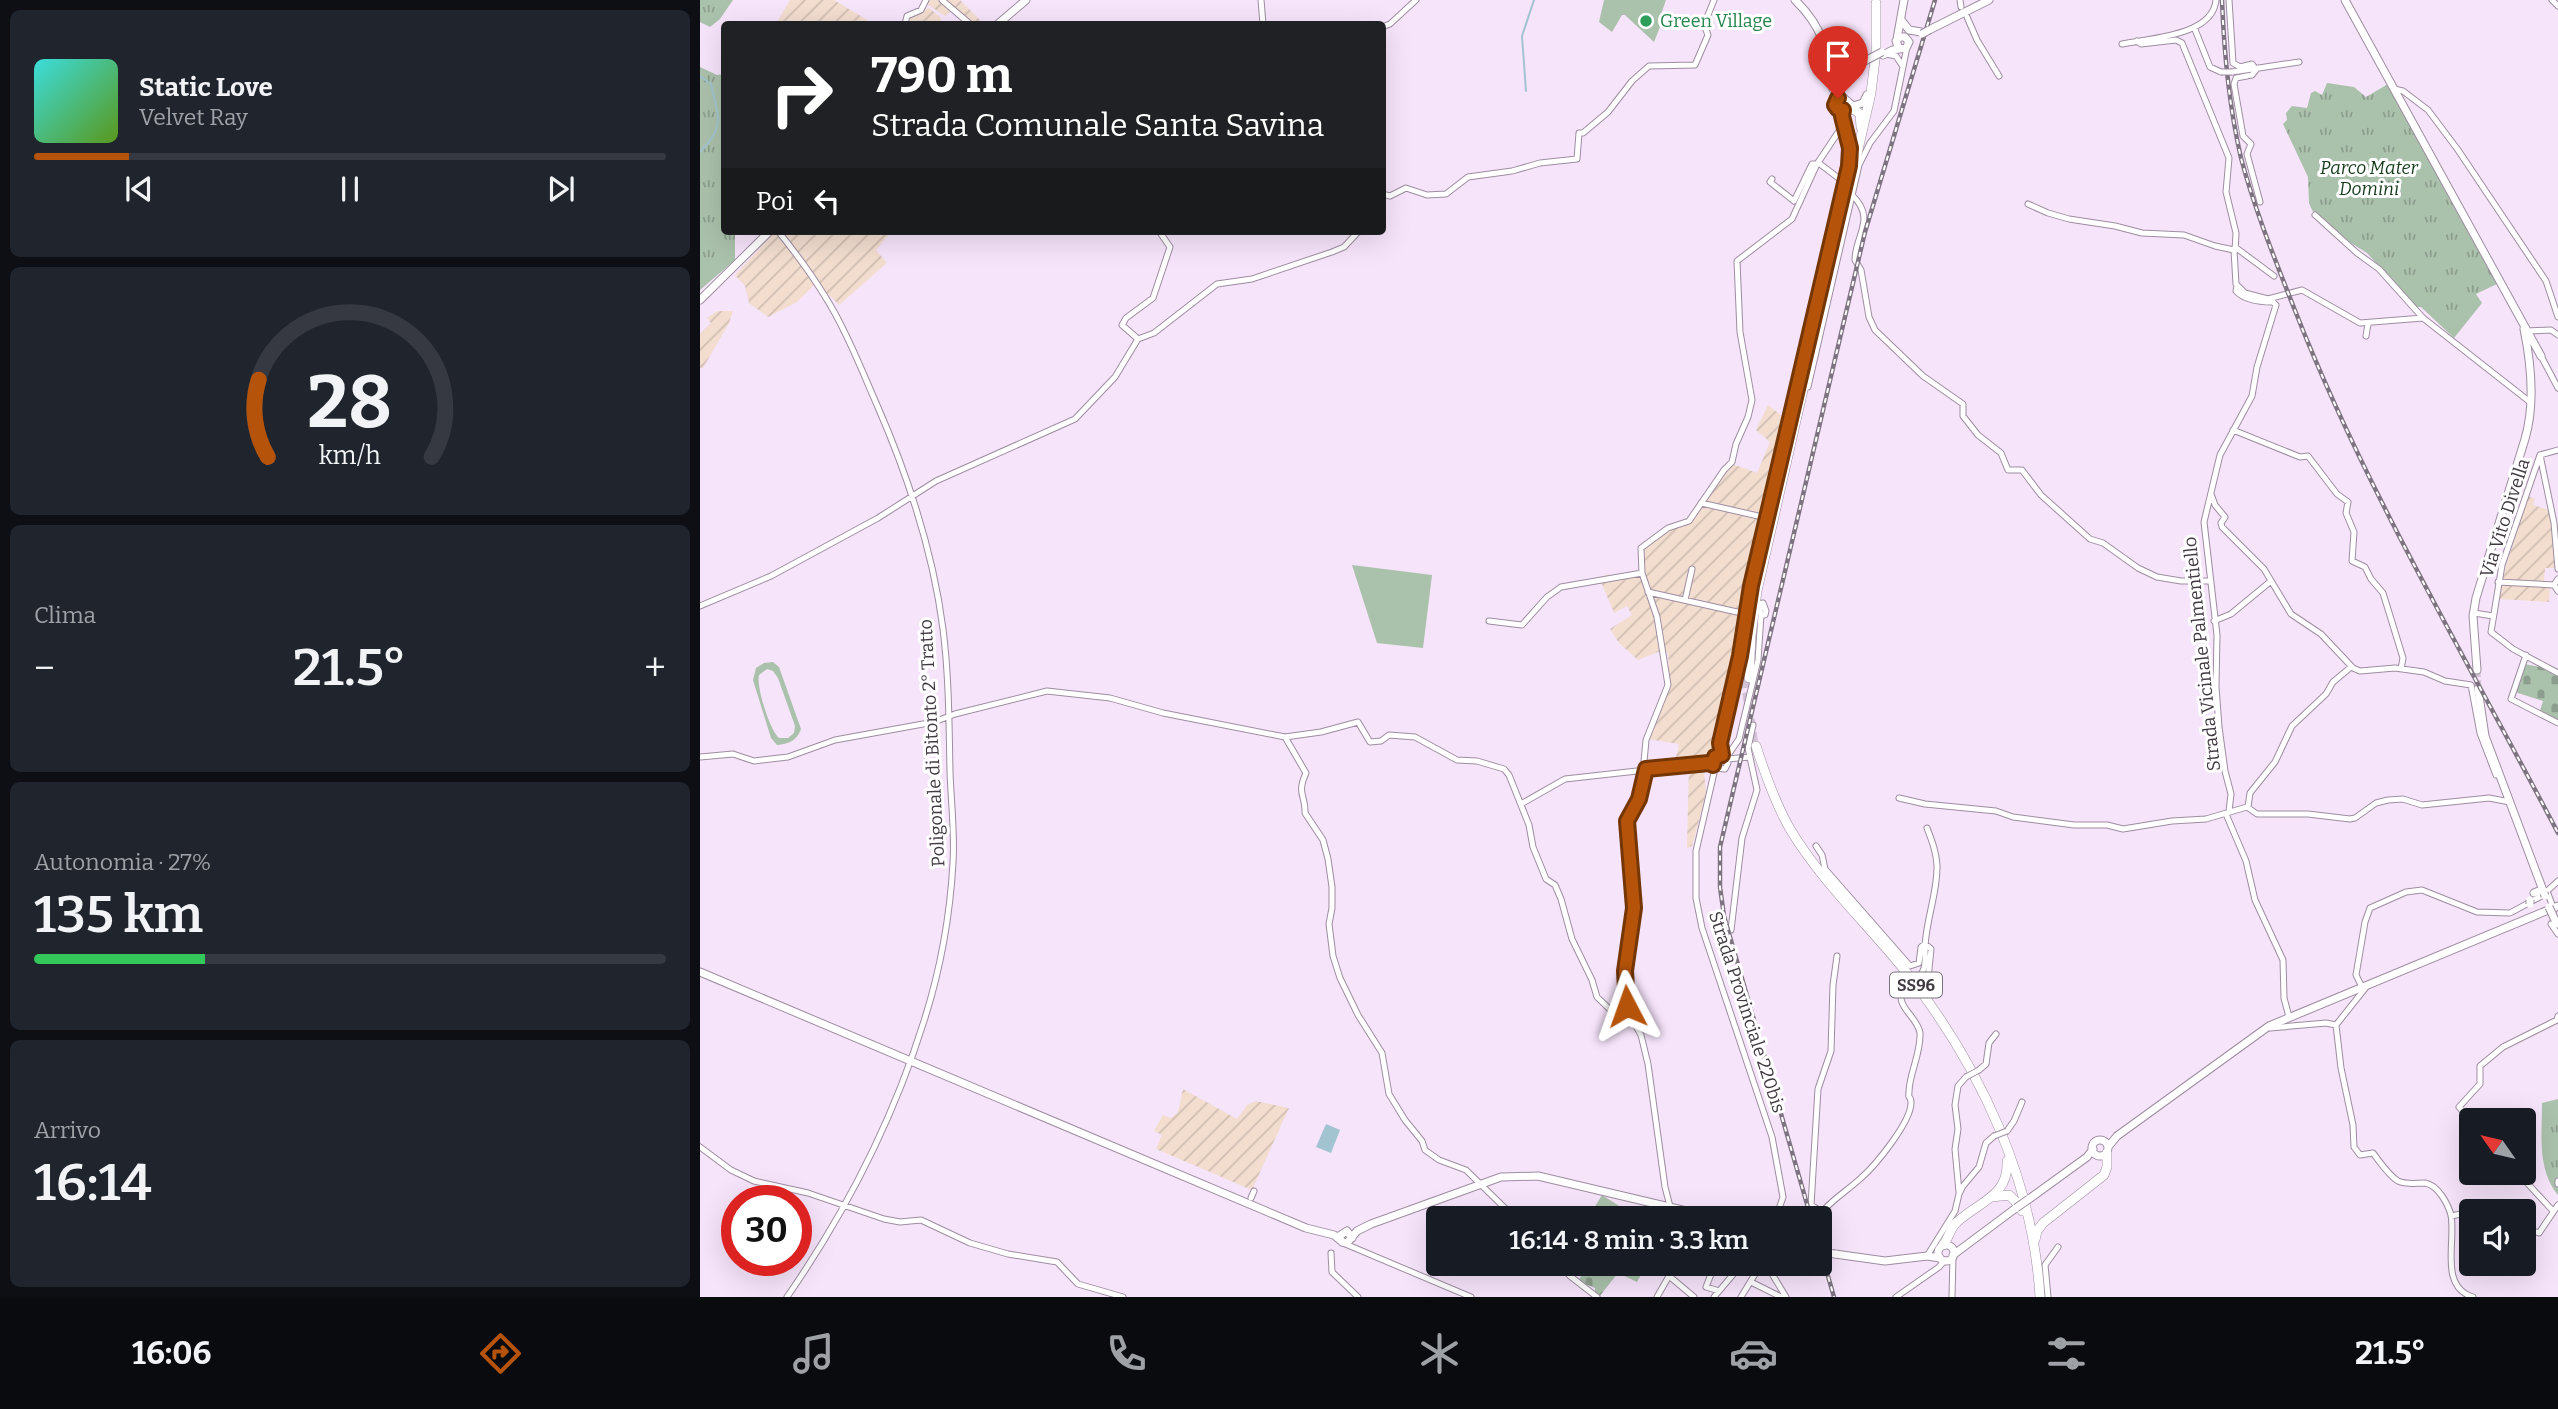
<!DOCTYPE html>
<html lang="it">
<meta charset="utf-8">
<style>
body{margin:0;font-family:Bitter,serif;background:#20242c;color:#f1f3f6;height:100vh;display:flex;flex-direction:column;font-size:26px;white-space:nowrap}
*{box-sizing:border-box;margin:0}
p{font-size:23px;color:#9ea1a6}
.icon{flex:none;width:38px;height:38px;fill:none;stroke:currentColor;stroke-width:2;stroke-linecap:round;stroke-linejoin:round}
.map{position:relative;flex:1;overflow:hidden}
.details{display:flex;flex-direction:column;gap:10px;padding:10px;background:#0d0f14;width:700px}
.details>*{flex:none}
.hud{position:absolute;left:21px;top:21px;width:665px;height:214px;border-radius:7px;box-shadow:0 7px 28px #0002;background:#202124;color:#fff;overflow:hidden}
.needle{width:46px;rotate:304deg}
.buttons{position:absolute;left:1759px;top:1108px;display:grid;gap:14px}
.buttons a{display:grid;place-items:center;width:77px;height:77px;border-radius:7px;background:#171b24;box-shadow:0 7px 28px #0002;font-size:35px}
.speed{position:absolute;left:21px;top:1185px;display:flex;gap:14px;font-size:35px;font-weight:700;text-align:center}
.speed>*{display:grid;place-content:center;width:91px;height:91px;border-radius:50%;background:#171b24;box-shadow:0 7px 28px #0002;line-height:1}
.speed .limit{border:10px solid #d22;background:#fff;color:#111}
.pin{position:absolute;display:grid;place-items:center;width:60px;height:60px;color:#fff;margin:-72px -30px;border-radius:50% 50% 50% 0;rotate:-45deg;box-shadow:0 0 7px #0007}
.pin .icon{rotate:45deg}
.me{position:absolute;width:77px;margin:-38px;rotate:356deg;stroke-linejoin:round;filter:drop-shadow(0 0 5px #0008)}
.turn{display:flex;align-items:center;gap:24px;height:147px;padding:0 35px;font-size:32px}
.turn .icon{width:91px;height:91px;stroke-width:2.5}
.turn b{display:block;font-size:49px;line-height:60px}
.then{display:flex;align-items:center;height:66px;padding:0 35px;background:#0003;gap:14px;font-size:26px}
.big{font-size:52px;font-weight:600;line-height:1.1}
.details .widget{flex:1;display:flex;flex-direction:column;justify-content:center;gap:10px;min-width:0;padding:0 24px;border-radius:10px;background:#20242c}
.details .dial{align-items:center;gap:0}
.dial svg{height:182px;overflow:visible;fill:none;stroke:#363941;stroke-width:7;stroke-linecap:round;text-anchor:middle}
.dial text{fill:#f1f3f6;stroke:none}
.song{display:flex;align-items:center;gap:21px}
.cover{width:84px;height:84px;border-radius:10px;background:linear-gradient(135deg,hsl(180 70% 55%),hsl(90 70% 35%))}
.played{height:7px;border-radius:4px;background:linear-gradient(90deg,#b45309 15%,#363941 15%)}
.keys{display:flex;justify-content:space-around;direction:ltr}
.heat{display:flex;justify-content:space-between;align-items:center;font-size:38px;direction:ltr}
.charge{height:10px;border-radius:5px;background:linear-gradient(90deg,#34c759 27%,#363941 0)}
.trip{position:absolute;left:726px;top:1206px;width:406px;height:70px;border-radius:7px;background:#171b24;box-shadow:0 7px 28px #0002;font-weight:600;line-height:70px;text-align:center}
.menu{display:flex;height:112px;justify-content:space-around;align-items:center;background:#090b0e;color:#9ea1a6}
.menu .icon{width:49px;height:49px}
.menu .current{color:#b45309}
.menu b{font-size:32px;color:#f1f3f6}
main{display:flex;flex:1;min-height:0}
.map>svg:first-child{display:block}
.industrial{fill:url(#industrial-furrows)}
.grass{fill:#aac1ab;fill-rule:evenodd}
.cemetery{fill:url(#cemetery-stones)}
.park{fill:url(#park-tufts)}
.water{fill:#a1c4d0}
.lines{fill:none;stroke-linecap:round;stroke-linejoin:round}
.stream{stroke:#a1c4d0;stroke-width:2}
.major-tunnel{stroke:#d2c2d5;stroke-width:7;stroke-dasharray:7 3.5;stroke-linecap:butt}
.highway-tunnel{stroke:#d2c2d5;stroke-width:9;stroke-dasharray:9 4.5;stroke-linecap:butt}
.minor-casing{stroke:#9e8da1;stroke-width:7}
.major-casing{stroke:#9e8da1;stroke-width:9}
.highway-casing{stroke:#9e8da1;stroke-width:10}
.minor{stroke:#fff;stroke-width:5}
.major{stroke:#fff;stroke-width:7}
.highway{stroke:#fff;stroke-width:9}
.rail-casing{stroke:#7e7380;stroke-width:4.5}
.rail{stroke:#fff;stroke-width:2;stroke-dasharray:5;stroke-linecap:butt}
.minor-bridge-casing{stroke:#9e8da1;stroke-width:7;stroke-linecap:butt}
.major-bridge-casing{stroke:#9e8da1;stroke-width:9;stroke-linecap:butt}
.minor-bridge{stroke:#fff;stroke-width:5}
.major-bridge{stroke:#fff;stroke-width:7}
.route-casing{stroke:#753606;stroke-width:18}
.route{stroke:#b45309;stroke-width:12}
.leisure-dot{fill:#2e9e5b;stroke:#fff;stroke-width:2.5}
.labels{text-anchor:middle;stroke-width:6;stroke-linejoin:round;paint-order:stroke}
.shield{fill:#fff;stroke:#79747a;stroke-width:2}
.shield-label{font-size:16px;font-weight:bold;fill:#403941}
.leisure-label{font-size:18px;fill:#27864d;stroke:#fff;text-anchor:start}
.park-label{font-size:18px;font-style:italic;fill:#153b1b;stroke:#fff}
.street-label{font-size:18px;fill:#403941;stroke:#fff}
</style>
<main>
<section class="details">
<div class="widget">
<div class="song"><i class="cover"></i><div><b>Static Love</b><p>Velvet Ray</p></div></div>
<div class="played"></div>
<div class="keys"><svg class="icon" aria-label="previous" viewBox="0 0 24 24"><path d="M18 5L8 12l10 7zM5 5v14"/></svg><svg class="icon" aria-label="pause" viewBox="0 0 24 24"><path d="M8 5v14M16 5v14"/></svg><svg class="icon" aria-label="next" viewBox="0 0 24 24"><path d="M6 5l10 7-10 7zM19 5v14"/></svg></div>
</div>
<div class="widget dial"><svg viewBox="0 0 100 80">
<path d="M14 69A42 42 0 1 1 86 69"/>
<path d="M14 69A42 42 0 0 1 10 35" stroke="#b45309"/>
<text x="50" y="56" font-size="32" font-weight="700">28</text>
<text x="50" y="72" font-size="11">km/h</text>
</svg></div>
<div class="widget"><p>Clima</p>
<div class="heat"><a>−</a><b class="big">21.5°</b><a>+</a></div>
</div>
<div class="widget"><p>Autonomia · 27%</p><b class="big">135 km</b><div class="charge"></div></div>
<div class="widget"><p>Arrivo</p><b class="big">16:14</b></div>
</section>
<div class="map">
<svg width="1858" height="1297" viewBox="0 0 1858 1297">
<defs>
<pattern id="industrial-furrows" width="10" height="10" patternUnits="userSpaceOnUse" patternTransform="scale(1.75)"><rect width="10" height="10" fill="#f2ddcf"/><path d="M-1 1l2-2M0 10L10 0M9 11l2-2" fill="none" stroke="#d1beb3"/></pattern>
<pattern id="cemetery-stones" width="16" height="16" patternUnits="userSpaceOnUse" patternTransform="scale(1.75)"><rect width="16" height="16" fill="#aac1ab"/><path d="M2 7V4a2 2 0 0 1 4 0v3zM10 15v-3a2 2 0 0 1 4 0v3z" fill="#8c9e8d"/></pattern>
<pattern id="park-tufts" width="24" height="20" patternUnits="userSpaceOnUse" patternTransform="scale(1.75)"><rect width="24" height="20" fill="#aac1ab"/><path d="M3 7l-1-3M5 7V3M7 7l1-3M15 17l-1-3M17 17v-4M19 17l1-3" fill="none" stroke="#8c9e8d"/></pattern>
</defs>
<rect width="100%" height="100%" fill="#f6e4fa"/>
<path class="industrial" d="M90 0H134L174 24H81L77 22Z
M228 0H260L284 24H273L254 8 245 16 227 4Z
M229 8 241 18 240 24H208L210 16Z
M80 231H192L176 250 187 263 139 305 120 286Z
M75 232H77L99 260 114 285 97 302 68 317 49 303 45 286 35 275Z
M17 311H33L29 323 3 368H0V334L11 323 7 318Z
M1068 405 1088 421 1010 761 1003 762 1006 792 1002 809 992 846 987 848 989 764 974 765 979 744 948 739 970 685 968 653 963 650 938 660 919 643 910 629 932 615 927 606 914 613 899 577 909 574 911 579 945 574 944 546 969 529 990 523 1032 464 1057 473 1070 442 1056 430Z
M1828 496 1835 499 1833 505 1849 510 1852 524 1855 568H1845L1844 582 1802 579Z
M1802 585 1850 587 1849 602 1798 599Z
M483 1089 537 1119 547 1105 556 1101 589 1108 552 1190 456 1149 462 1135 454 1131 463 1115 471 1118 478 1112Z"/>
<path class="grass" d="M904 0H966L959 20 962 22 954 42 925 15H922L912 32 899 22Z
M652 565 732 575 723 648 677 643Z
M73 662 79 667 101 729C97 741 88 744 77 745L71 738 53 680 56 668 64 663ZM67 669 73 671 78 678 95 726 94 733 88 738H79C70 730 56 687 59 675Z"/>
<path class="cemetery" d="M1824 664 1847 668 1858 674V722L1839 714 1843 701 1815 692Z
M902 1195 938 1218H888Z
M889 1264H955L953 1267 947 1264 937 1282 918 1273 899 1297 895 1292V1288L878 1281Z"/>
<path class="park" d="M0 0H33L20 19 10 27 0 22Z
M0 67 17 75 23 74 24 231H35V260L0 290Z
M1627 83 1654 87 1666 97 1688 84 1797 284 1776 294 1782 303 1754 338 1721 307H1716L1667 253 1643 238 1639 232 1619 218 1612 210 1609 203 1608 177 1583 124 1587 120 1586 113 1592 106 1607 108 1611 93 1615 91 1622 95Z
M1858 1099V1195C1837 1169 1842 1135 1842 1103Z"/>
<path class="water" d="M626 1124 640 1130 631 1153 616 1147Z"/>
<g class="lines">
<path class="stream" d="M0 76 11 84C18 117 26 126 0 152
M826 91 822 36 834 0"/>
<path class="major-tunnel" d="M1777 670 1778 689"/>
<path class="highway-tunnel" d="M1045 679 1054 746"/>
<g class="minor-casing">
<path id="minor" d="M242 0 270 24
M561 0 563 24
M1260 0 1261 7
M1529 0 1533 63 1540 67 1552 64 1556 70 1552 75 1536 78 1534 84 1543 136 1551 144 1547 154 1560 202
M1852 0 1858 6
M1267 17 1277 40 1299 76
M205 24 207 16 221 10 226 0
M682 27 690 24 716 0
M1494 27 1510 67 1521 72
M1437 41 1441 44 1476 40 1482 43 1529 158 1526 192 1536 233 1535 251
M1422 44C1450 38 1513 36 1516 0
M1186 54 1196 56 1202 65
M1532 72 1599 62
M1694 89 1703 91 1728 110 1758 150 1846 281 1858 317
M1072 179 1070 182 1094 201 1112 164H1120L1145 183
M682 194 690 196 706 188 727 195 746 194 768 177 812 171 840 163 877 159 879 133H883L908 112 932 81 949 66 995 65 1008 35 1004 25 1014 0
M1152 195C1177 219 1155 235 1155 260L1161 270 1169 317 1175 330 1223 376 1263 404V416L1278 435 1301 453 1308 470H1322L1341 495 1390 539 1403 543 1438 568 1457 577 1481 581H1509
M1328 204 1348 213 1369 219 1415 226 1442 233 1484 235 1515 246 1534 250 1536 284 1545 293 1568 299 1602 290 1660 323 1723 318
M1615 215 1657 253 1679 269 1723 318 1830 402
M78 231C103 262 127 295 144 331 156 355 166 380 177 405 208 476 233 551 243 629 249 676 249 724 250 772 251 802 255 833 253 863 250 915 240 971 224 1021 193 1120 146 1212 87 1297
M1535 247 1574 276
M1827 331 1851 330 1858 335
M1666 336 1668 324
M438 339 454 333 517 284 552 279 632 252 644 247 659 231
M1841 356 1858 388
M1108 387 1159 165 1170 143 1194 111 1207 47
M1533 430 1600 457 1608 456 1637 494 1648 502 1646 513 1654 532 1652 561 1665 567 1671 579 1683 593 1703 658 1701 669
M1858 450 1840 455 1854 523 1858 569
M1840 455 1802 565 1791 632 1813 649 1858 673
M1511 494 1515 505 1525 517 1521 523 1522 527 1564 569 1591 614 1621 634 1653 668 1660 671 1695 668 1724 672 1745 681 1771 685 1780 733 1796 775
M1001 503 1067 518
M1858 579 1854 585 1858 591
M1798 582 1854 585
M948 592 1046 614
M985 600 992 569
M1059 604 1063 603 1066 611 1065 615H1061
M0 606 71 576 178 518 236 481 375 419 415 377 438 339 422 325 426 318 453 298 470 247 459 231
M1774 613 1793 616
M789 621 822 625 847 597 861 587 942 573
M1514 621 1531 614 1571 581
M1826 655 1811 699 1858 723
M585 737 606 773C596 795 606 795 605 813L623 840 628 859 632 887V908L629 924 633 956 640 978 658 1015 682 1053 689 1094 705 1120 722 1141 725 1150 739 1160 766 1170 815 1218
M1017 755 1040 656 1060 546 1149 166V140L1138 109
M0 757 33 754 54 761 88 757 135 740 234 722 255 714 347 691 410 698 463 713 585 737 621 732 658 722 670 742 681 741 689 735 715 737 757 760 777 761 804 769 809 775 829 825 833 847 846 879 855 885 861 899 872 939 892 980 897 997 920 1019 934 1022
M1026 758 1039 739 1058 660 1061 615 1059 604
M1027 759 1050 757
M1015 768 1025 769 1028 763 1026 758 1020 755 1013 760 1014 773 996 851V898L1002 928 1072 1137 1083 1197 1076 1218
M1199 798 1225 804 1296 811 1313 817 1374 825H1407L1423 829 1472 821 1506 819 1547 807 1557 814H1608L1650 819 1655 818 1676 803 1688 800 1703 799 1722 805 1789 798 1810 802
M821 804 865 779 1009 763 1012 761
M1548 807 1550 793 1575 762 1592 726 1626 694 1633 682 1651 667
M1529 811 1531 794 1525 771 1519 727 1516 687 1517 635 1504 522 1520 455 1552 396 1557 367 1576 305 1573 302C1561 302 1545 301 1536 291L1537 286
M1526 814 1546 861 1555 900 1583 960 1584 998 1589 1017
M1116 846 1122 855 1125 869 1210 966 1219 963 1221 947 1225 944 1231 949 1228 979 1232 988
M1854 910 1847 891 1858 881
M1855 919 1851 924 1858 934
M1031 930 1042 838 1057 790 1048 748 1053 725
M1218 978C1227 969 1225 959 1225 947 1226 919 1238 892 1237 865 1236 851 1232 841 1227 828
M1667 986 1636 1025 1641 1068 1653 1125 1654 1147 1660 1155 1673 1153C1680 1162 1688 1175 1698 1181 1707 1185 1716 1183 1725 1183 1738 1185 1748 1204 1751 1215 1756 1241 1739 1287 1773 1297
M1662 987 1656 975 1665 922 1670 908 1706 892 1722 890 1777 912 1810 913 1847 893
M1570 1028 1626 1023 1636 1025
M1279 1070 1286 1064 1289 1043 1296 1034
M1771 1121 1759 1107 1780 1084V1066L1803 1047 1857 1020 1858 1016
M1307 1131 1314 1121 1322 1102
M0 1147 31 1170 54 1181 108 1193 184 1219 200 1222 221 1220 270 1243 308 1254 357 1262 378 1284 423 1297
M1817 1172 1853 1211
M1858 1181V1184
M1259 1192 1255 1149 1258 1129 1255 1105 1258 1086 1266 1077
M551 1198 554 1191
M1777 1211H1783
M1122 1212 1111 1205 1118 1089 1131 1051 1133 985 1137 956
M1751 1216 1771 1212
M973 1218 965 1187 948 1064 941 1035 929 1014 925 986 934 908 927 821 939 799 947 765 944 762 946 740 968 685 957 617 942 573 941 548 968 528 989 521 1024 470 1032 462 1036 444 1048 417 1052 400 1040 332 1037 261 1092 219 1117 164 1141 128
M1117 1218C1129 1201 1146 1192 1161 1178 1175 1166 1212 1121 1211 1102 1210 1093 1208 1101 1209 1092 1209 1074 1221 1054 1220 1033 1218 1016 1190 1004 1206 987
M1824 1228 1839 1233 1858 1205
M643 1243 771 1297
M631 1253 632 1272 658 1297
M1227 1256 1255 1211 1259 1194 1263 1186 1279 1167 1286 1143 1294 1136
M859 1264 870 1276 897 1297
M1015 1264 1006 1287 1019 1291
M1066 1264 1086 1297
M969 1276 994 1297
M1051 1282 1081 1297
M957 1297 969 1276 971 1264
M1014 1297 1042 1264
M1041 1297 1060 1266 1059 1264
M1196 1297 1239 1267 1245 1260
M1252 1297 1253 1256
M1348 1297 1345 1265 1358 1247"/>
</g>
<g class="major-casing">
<path id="major" d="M1095 0C1122 26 1130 53 1133 89
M1645 0 1841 356
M1202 21 1209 30 1221 32
M298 24 326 0
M1229 30 1289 0
M1197 39 1204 0
M1183 55 1193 50 1206 48 1209 42 1205 37H1200L1196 41 1199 49
M1159 66C1148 72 1135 76 1136 91L1153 106 1163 103 1167 95
M1141 97 1135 101 1136 107 1142 110 1146 106
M0 300 70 231
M1777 670 1773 616 1776 598 1825 439C1835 405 1831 363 1824 329
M1778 689 1785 736 1844 893 1839 891 1834 893
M1857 924H1858
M0 972 606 1228 634 1235 640 1240
M1392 1148a8 8 0 1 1 16 0a8 8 0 1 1-16 0Z
M1408 1147 1417 1136 1569 1026 1858 906
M1329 1199 1387 1157 1393 1149
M652 1238 647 1231 639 1236 642 1242 647 1243 657 1231 671 1224 801 1177 838 1176 1016 1218
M1238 1253a8 8 0 1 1 16 0a8 8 0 1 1-16 0Z
M1135 1254 1185 1261 1227 1256 1240 1258
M1253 1255 1316 1208"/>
</g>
<g class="highway-casing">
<path id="highway" d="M1145 108 1155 110 1160 114 1161 127
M1049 678 1051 636 1057 591 1171 93 1176 51V3
M1056 746C1065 774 1075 803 1090 829 1123 884 1171 927 1210 977 1281 1069 1333 1180 1340 1297
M1292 1197 1309 1195 1318 1204 1322 1211
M1335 1240 1337 1231 1343 1223 1404 1175 1407 1167V1153
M1243 1245C1249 1238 1250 1228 1257 1222 1280 1201 1309 1196 1307 1161"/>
</g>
<use href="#minor" class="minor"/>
<use href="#major" class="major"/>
<use href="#highway" class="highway"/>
<g class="rail-casing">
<path id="rail" d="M1522 0C1524 53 1529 106 1541 158 1555 211 1576 262 1596 313 1667 493 1768 661 1858 833
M1111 1218 1024 916 1020 887V847L1165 232 1235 0
M1120 1248 1134 1297"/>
</g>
<use href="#rail" class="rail"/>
<g class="minor-bridge-casing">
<path id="minor-bridge" d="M1521 72H1532
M1206 987 1218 978
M1266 1077 1279 1070
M1294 1136 1307 1131"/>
</g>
<g class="major-bridge-casing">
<path id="major-bridge" d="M1222 34 1229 30
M1159 64 1182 52
M1844 893 1845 896
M1830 904V900
M1849 907 1855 920
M1316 1208 1329 1199
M1120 1252 1135 1254"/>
</g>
<use href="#minor-bridge" class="minor-bridge"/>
<use href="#major-bridge" class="major-bridge"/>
</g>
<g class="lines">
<g class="route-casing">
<path id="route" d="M927 1006 925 971 934 908 927 821 939 799 946 769 1009 763 1013 765 1015 757 1022 755 1020 743 1040 656 1051 586 1149 166 1150 148 1142 116 1143 110 1138 109 1135 105 1138 98"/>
</g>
<use href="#route" class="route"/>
</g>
<circle class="leisure-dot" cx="946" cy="21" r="7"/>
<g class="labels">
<rect class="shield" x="1190" y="972.5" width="52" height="25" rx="5"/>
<g class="shield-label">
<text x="1216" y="991">SS96</text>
</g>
<g class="leisure-label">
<text x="960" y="27">Green Village</text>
</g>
<g class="park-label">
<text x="1669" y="174">Parco Mater<tspan x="1669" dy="21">Domini</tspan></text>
</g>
<g class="street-label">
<text transform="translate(1805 518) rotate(-72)" y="6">Via Vito Divella</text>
<text transform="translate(1502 654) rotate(-96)" y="6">Strada Vicinale Palmentiello</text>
<text transform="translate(232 743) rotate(-93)" y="6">Poligonale di Bitonto 2° Tratto</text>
<text transform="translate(1047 1012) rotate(72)" y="6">Strada Provinciale 220bis</text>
</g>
</g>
</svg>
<div class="buttons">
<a><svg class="needle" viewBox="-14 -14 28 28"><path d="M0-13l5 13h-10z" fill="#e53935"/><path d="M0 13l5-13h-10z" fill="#9ea1a6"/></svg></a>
<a><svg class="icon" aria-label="sound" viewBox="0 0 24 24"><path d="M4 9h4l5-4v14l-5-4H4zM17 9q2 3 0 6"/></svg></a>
</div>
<div class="speed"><div class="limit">30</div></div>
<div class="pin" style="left:1138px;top:98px;background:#d93025"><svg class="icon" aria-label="arrive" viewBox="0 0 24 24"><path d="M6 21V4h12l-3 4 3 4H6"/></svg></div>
<svg class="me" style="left:927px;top:1006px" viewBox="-20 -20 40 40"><path d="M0-17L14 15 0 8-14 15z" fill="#b45309" stroke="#fff" stroke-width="4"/></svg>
<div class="trip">16:14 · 8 min · 3.3 km</div>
<div class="hud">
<div class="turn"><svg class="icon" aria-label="right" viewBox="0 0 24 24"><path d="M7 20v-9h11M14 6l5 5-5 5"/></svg><div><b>790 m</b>Strada Comunale Santa Savina</div></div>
<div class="then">Poi<svg class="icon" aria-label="left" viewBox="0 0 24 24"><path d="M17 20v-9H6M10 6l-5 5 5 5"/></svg></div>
</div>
</div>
</main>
<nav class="menu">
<b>16:06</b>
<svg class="icon current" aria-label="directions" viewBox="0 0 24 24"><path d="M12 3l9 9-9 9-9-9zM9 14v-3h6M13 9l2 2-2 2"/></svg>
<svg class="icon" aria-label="music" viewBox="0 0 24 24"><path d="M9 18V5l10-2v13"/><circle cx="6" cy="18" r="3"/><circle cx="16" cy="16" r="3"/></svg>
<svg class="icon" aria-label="phone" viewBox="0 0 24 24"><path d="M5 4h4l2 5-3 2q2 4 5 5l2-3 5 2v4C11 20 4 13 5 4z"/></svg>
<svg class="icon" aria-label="climate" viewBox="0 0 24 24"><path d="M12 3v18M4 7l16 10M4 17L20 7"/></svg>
<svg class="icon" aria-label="car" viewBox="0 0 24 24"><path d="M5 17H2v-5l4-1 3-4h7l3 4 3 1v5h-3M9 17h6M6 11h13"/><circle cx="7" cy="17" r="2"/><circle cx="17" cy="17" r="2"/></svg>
<svg class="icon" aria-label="filters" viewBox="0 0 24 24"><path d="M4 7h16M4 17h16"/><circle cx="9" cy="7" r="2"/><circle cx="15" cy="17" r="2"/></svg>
<b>21.5°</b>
</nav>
